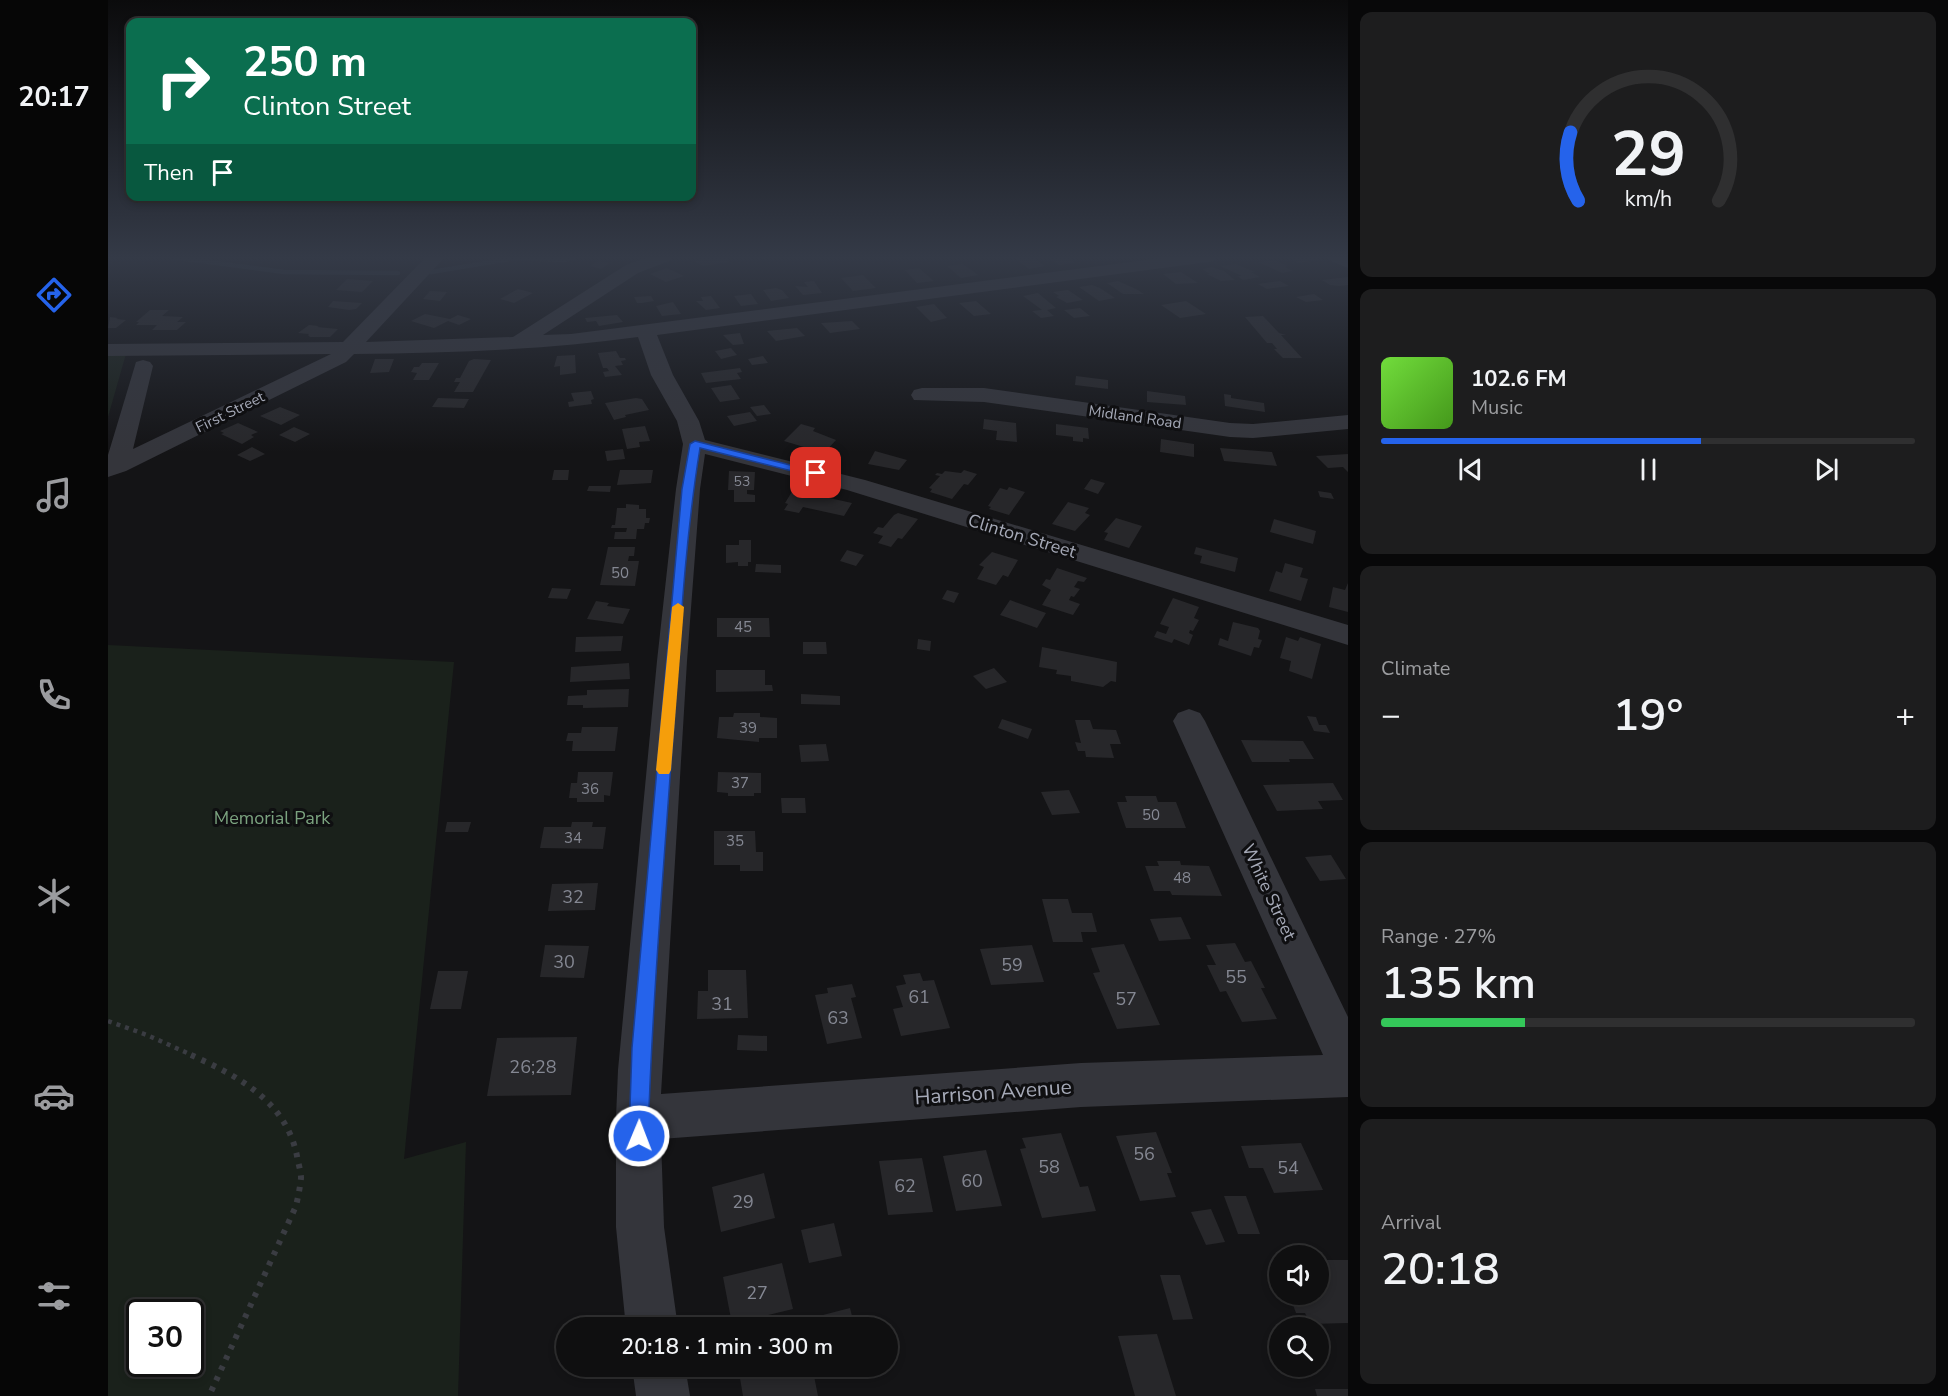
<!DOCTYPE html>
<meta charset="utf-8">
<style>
body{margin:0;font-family:"Nunito Sans",sans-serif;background:#1d1d1e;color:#f1f3f6;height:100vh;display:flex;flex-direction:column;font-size:22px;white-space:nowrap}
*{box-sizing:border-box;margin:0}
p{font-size:20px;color:#9b9c9f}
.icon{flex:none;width:33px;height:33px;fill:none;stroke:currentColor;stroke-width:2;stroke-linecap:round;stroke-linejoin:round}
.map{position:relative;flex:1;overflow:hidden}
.drawer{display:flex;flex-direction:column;gap:12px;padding:12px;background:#080809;width:600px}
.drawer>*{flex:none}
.guide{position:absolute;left:18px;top:18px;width:570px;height:183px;border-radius:12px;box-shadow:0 3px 9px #0003,0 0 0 2px #2f2f30;background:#0b6e4f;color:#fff;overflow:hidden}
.fabs{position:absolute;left:1161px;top:1245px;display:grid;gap:12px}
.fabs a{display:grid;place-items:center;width:60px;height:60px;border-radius:50%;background:#0f0f10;box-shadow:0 3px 9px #0003,0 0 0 2px #2f2f30;font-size:30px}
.speed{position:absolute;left:18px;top:1299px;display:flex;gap:12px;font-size:30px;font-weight:700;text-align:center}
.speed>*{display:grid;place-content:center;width:78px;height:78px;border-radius:50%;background:#0f0f10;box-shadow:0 3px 9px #0003,0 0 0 2px #2f2f30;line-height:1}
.speed .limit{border:3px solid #111;border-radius:9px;background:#fff;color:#111}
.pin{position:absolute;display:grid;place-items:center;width:51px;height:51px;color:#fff;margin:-26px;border-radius:12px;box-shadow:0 3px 9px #0006}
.me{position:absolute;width:66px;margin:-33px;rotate:1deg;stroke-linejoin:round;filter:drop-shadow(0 0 4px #0008)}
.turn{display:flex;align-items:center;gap:21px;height:126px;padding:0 18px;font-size:27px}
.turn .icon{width:78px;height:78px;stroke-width:2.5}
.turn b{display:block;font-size:42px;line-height:51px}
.then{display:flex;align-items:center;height:57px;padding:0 18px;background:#0003;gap:12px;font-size:22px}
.big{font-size:45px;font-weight:600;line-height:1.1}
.drawer .tile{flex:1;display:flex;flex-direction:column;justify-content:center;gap:9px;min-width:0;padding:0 21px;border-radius:12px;background:#1d1d1e}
.drawer .dial{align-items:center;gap:0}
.dial svg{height:156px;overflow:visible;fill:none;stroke:#2f2f30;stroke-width:7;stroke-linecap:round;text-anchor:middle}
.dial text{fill:#f1f3f6;stroke:none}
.song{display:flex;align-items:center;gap:18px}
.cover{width:72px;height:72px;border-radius:9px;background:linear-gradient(135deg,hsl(100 70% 55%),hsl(100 70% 35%))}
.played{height:6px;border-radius:3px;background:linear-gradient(90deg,#2563eb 60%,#2f2f30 60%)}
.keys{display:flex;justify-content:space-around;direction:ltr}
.heat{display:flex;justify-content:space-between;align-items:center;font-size:33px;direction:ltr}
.charge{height:9px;border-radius:4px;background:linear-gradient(90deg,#34c759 27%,#2f2f30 0)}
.trip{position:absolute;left:448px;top:1317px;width:342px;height:60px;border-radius:30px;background:#0f0f10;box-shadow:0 3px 9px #0003,0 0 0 2px #2f2f30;font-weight:600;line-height:60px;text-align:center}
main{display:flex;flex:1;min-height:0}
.dock{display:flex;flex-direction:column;width:108px;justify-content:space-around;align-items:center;background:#060606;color:#9b9c9f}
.dock .icon{width:42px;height:42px}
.dock .selected{color:#2563eb}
.dock b{font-size:27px;color:#f1f3f6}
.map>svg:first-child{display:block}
.green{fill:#1a211b;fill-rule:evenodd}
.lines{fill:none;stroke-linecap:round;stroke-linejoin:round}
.stream{stroke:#29323a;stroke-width:4.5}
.building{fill:#27272a}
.path-far1{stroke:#3a3c42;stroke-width:4.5;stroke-dasharray:4 5;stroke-linecap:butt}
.path{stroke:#3a3c42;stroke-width:6;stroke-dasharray:4.5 7;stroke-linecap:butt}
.minor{fill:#34353b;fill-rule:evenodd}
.route{fill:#2563eb;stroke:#184099;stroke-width:1.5}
.slow{fill:#f59e0b}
.labels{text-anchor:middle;stroke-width:6;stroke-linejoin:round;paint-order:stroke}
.far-number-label{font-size:14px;fill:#858893}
.far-street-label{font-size:15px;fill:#a5a9b7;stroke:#0f0f11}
.number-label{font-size:15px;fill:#858893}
.street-label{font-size:18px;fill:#a5a9b7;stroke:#0f0f11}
.park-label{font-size:18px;fill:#7ba37f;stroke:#0f0f11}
.near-number-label{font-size:18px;fill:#858893}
.near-street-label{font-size:21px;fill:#a5a9b7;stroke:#0f0f11}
</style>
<main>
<nav class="dock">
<b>20:17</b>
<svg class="icon selected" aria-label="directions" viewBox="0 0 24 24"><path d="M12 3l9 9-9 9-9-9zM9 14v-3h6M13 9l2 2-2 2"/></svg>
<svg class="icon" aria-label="music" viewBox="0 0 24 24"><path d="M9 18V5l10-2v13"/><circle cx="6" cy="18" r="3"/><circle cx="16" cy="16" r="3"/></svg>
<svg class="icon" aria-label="phone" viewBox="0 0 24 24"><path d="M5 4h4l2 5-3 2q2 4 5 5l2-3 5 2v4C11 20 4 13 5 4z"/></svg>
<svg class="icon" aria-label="climate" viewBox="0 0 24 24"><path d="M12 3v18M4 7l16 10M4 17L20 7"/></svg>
<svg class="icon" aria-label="car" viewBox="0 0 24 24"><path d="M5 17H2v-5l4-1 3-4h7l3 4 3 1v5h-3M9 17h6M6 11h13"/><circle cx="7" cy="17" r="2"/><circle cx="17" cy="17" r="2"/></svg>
<svg class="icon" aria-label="filters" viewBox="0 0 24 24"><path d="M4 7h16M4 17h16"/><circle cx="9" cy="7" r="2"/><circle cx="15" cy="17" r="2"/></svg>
</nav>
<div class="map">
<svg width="1240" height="1396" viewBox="0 0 1240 1396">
<rect width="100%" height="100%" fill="#141416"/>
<path class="green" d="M0 354H18L0 417Z
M0 645 346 662 296 1159 358 1142 350 1396H0ZM32 1312H82V1364H32Z"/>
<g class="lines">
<path class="stream" d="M63 257 176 272 290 273
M323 272 408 258 457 260 466 257"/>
</g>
<path class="building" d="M601 257H617L621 262 595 266 586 261Z
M905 257 926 258 937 266 921 269Z
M940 257H961L967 263 951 265Z
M1180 257H1205L1211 260 1190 263Z
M1167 260 1180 266 1177 267 1185 271 1174 273 1150 262Z
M491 261 502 263 493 269 482 266Z
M855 264 870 275 853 278 839 266Z
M1128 264 1147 272H1143L1152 277 1135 280 1129 276H1134L1112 266Z
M1104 267 1116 271 1127 280 1113 281 1099 274H1102L1094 269Z
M559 268 576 276 558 282 542 274Z
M811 268 826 281 809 283 797 270Z
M1073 272 1090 283 1068 284 1055 274Z
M755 275 768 288 745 291 733 278Z
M1240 277V285L1231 286 1222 285 1214 280Z
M239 279 265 281 254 292 228 290Z
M706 281 714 293 695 295 687 286 700 287 696 282Z
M1010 281 1028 289 1036 294H1015L999 283Z
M1172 281 1181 286 1159 289 1150 284Z
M984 285 992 288 1007 298 991 301 971 287Z
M668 288 674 290 681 298 663 301 655 290Z
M410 289 425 293 406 303 392 299Z
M960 290 975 300 959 303 948 297 951 296 945 292Z
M322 291 339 292 332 301 315 299Z
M930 293 948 308 939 310 946 316 933 318 924 311 934 310 915 296Z
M643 294 650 304 633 306 626 296Z
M1206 294 1215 300 1198 302 1188 297Z
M543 296 546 301 534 303H529L526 297Z
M603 296 612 308 598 310 588 301H595L593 297Z
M225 301 254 303 248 309 241 310 220 307Z
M868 301 883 314 866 316 851 303Z
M1078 301 1098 314 1072 318 1053 305Z
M565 302 573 314 554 316 548 306Z
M826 304 839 318 823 322 808 307Z
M972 308 982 316 966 318 956 310Z
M42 310H61L54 316 75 317 69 322H78L69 330H44L49 325H28L31 322H28Z
M317 314 342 319 350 315 363 319 351 325 340 321 326 328 303 321Z
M509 315 515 322 491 326 488 321 479 322 477 318Z
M1155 316 1171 333 1178 335H1173L1194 358H1175L1166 349H1169L1164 343H1159L1137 317Z
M2 317 10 318 8 319 18 320 8 328H0Z
M744 321 752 329 722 333 713 323Z
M201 325 211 326 209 327 230 329 222 337H202L200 335 201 334 190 333Z
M689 328 697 336 668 341 659 331Z
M632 333 636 344 625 345 615 335Z
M623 348 629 355 613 359 607 351Z
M508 351 512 358H517L518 360 513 361 515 365 507 366 514 375 497 377 495 372 501 371 499 368H495L490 353Z
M467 355 468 373 452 375V366L446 367 449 356Z
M655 356 660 363 644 365 640 359Z
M267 359H286L281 372 262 373Z
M366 359 383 360 365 392H346L352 382H346L348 378H352L361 361Z
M314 363H331L321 380H305L309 373 303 372 306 367H311Z
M632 368 634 372 629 373 633 379 598 383 593 373Z
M968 376 1000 380V389L967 385Z
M623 385 632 399 612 402 603 388Z
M483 391 486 399 483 400 484 404 461 407 460 402 466 401 463 393Z
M1039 391 1077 396 1078 405 1039 402Z
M1116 394 1123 395V398L1156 403 1157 412 1117 406Z
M330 398 361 399 356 408 324 407Z
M528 398 534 399 541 410 517 415 518 417 506 420 497 403Z
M656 405 663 414 649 416 642 407Z
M172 407 192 415 173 425 152 416Z
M642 412 649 421 626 426 619 416Z
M876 419 908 423 909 442 888 440 889 431 875 429Z
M130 423 150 432 143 435 146 437 134 444 113 434 116 433 112 431Z
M693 424 707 428 705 431 728 440 716 453 676 441Z
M948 424 980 428 981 439 975 438V442L965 441V437L948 435Z
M537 426 542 441 531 442 532 447 519 449 514 429Z
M186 427 202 434 187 442 171 435Z
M1053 439 1086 444V457L1052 452Z
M144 447 157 454 142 461 129 455Z
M1112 448 1164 452 1169 466 1116 461Z
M515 449 517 459 499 461 497 451Z
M767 451 799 460 791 470 760 464Z
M1240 454V472L1235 467 1220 468 1208 456Z
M446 470H461L460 480H444Z
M512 470H545L543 483 509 485Z
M856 470 869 474 860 485 856 484 844 499 822 492 824 489 821 488 832 476 827 475 829 473 834 474 837 471 853 473Z
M621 471 647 472 646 490H639V494L647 495V502H626V490H620Z
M983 479 997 483 990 494 976 489Z
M481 486H503L502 492 479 491Z
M901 487 917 492 901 515 881 509 883 507 880 506 892 488 899 490Z
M685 490 744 503 736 516 695 507 691 513 676 510 680 504 677 503Z
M1210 491 1223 493 1226 499 1212 497Z
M960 502 981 508 977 513 982 515 967 531 944 524Z
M518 504 531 505V509H538V518H542L541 523H537L536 529H529L528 539H506L507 532H518L519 528H503L504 525H507L509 508H518Z
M790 513 810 519 794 539 790 538 783 547 770 543 775 536 765 533 770 527 775 528 786 515Z
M1008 518 1034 526 1021 548 996 540 1000 533 996 532Z
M1166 519 1208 531 1205 544 1162 532Z
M631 540H643V562H640V566H630V562L618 563V545H631Z
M500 547H527L526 556H521L520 561H531L527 586 492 585Z
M1088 547 1130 558 1127 572 1092 563 1094 556 1086 554Z
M739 550 756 555 748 566 732 561Z
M884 552 910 560 900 577 895 575 888 585 869 579 876 567 871 565Z
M1177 563 1195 568 1192 577 1200 579 1193 601 1161 591 1168 571 1174 573Z
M648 564 673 565V573L647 572Z
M949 568 979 578 976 582 970 581 966 587 972 589 966 597 963 596 961 600 972 604 965 615 934 605 943 590 934 585 938 579 942 580Z
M1240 583V612L1221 607 1225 587 1237 590Z
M444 588 463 589 459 599 440 598Z
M839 590 851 593 846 603 834 599Z
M1065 598 1091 607 1086 618 1091 620 1085 631 1082 630 1081 633 1085 635 1081 645 1066 639 1064 643 1046 637 1049 631 1058 634 1061 627 1052 624Z
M902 600 938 613 929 628 892 615Z
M488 601 501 603 499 606 522 609 515 624 479 619Z
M609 618H661L662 637H609Z
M1125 622 1150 628 1152 631 1150 639 1154 640 1151 648 1146 647 1143 656 1110 645 1112 638 1120 641Z
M515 636 513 651 467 652 468 637Z
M1178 637 1190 641 1192 637 1213 644 1204 679 1181 671 1183 661 1172 658Z
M810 639 823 641 822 651 809 649Z
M695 642H718L719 654H695Z
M934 647 1009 662 1008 682 1003 681 995 687 963 681V676L948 674 949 670 931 667Z
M521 663 522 679 462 682 463 667Z
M886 668 899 682 878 689 865 676Z
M608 670H657V685H664L665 691 608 692Z
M521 689 520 707 475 708V705H459L460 696 479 695V690Z
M693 694 732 696V705L693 704Z
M626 713H652V717L669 718V738H651V742L609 738 611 717H625Z
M1199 716 1208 717 1211 725H1218L1222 733 1206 731Z
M894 719 924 729 920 739 890 728Z
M967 720H982L985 729 1008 730 1013 744H1002L1006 758 978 757 977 751H970L967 742 973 743Z
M474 727H510L507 751H464L465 741H458L460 733H473Z
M1133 740 1195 741 1206 759H1181L1182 762H1144Z
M718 744 721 761 693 762 691 745Z
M470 772H505L502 796 496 795V802H469V798H461L463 783H469Z
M610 772 653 773V793H646V796H620V793L609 792Z
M1225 783 1235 800 1210 801 1215 809 1169 811 1155 785Z
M961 790 972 813 944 815 933 792Z
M1017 796H1048L1050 802H1068L1078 828H1018L1009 802H1019Z
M673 798H697L698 813H674Z
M339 822H363L360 832H337Z
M464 822H485L484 827H498L495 849 432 848 436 827H463Z
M606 831H647L648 852H655V871H632V865H606Z
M1223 855 1238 879 1212 881 1197 857Z
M1049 861H1072L1073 865 1101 866 1114 896 1064 895 1062 891H1046L1037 866H1051Z
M490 883 487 910 440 911 444 884Z
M934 899H960L964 913H984L989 932H973L975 942H945Z
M1073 917 1083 939 1051 941 1042 919Z
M1127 943 1137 962 1143 961 1157 988H1153L1169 1019 1134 1022 1118 991 1112 992 1099 965H1108L1098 945Z
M1016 944 1052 1025 1009 1029 985 973 992 972 983 948Z
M437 945 481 946 476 978 432 977Z
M924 945 936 982 883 985 872 949Z
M600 970H638L640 1018 589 1019 590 991H600Z
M330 971H360L353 1009H322Z
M812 973 815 981 826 980 842 1028 793 1036 785 1009 795 1007 788 986 798 984 795 975Z
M744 984 748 997 743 998 754 1038 719 1044 707 995 720 993 719 988Z
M630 1035 659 1036V1051L629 1050Z
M469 1037 463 1095 379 1096 389 1038Z
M1048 1132 1064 1173H1059L1068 1197 1032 1201 1008 1136Z
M953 1133 972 1187 980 1186 988 1211 934 1218 912 1149 918 1148 914 1138Z
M1193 1143 1215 1190 1166 1193 1155 1168H1141L1133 1146Z
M878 1150 894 1206 848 1211 835 1156Z
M814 1158 825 1212 780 1215 771 1161Z
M656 1173 667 1218 613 1232 604 1187Z
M1116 1196H1138L1152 1234H1130Z
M1103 1209 1117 1242 1098 1245 1083 1212Z
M726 1223 734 1256 701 1263 693 1230Z
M1210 1260H1240V1323L1202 1324 1197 1313H1188L1181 1294H1210Z
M674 1263 685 1309 624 1324 615 1277Z
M1052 1275H1072L1085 1319 1065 1320Z
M742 1308 747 1328H718L715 1315Z
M1049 1334 1068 1396H1027L1010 1336Z
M630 1366H704L710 1396H635Z
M1207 1389H1240V1396H1209Z"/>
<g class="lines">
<path class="path-far1" d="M0 1021 39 1035 86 1056"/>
<path class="path" d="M83 1055C130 1076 178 1101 189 1156 190 1163 193 1171 193 1178 192 1188 190 1197 188 1206L101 1396"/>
<path class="minor" d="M318 257H337L258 342 405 337 518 265 540 257H564L561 261 530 273 435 335 463 334 1061 257H1109L1106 261 1100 262 549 335 565 375 591 421 597 440 757 480 1240 625V645L739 490 597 454 592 489 579 661 553 1094 973 1063 1215 1055 1065 721 1070 713 1081 709 1092 713 1097 721 1240 1017V1097L973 1107 553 1139 556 1227 570 1328H518L508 1227V1118L510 1070 549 661 568 489 575 444 569 421 543 375 530 337C436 350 341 353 246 354L238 362 18 471 0 477V455L28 362 35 360 42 362 45 366 25 449 223 354 0 356V344L235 342Z
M1220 257H1240V268L1223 261Z
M814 388H876L1122 423 1145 424 1240 415V429L1145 438 1122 437 876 402 806 400 803 395 806 390Z
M524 1366H577L582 1396H528Z"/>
</g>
<linearGradient id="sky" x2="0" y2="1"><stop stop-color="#0b0b0c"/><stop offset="0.57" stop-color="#343a47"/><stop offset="1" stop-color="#343a47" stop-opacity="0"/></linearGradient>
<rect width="1240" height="452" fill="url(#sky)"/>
<path class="route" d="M587 441 714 473 708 477 592 448C575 552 571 659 563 764 554 888 544 1011 540 1136L538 1142 531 1145 524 1142 521 1136 524 1048 574 489 582 444Z"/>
<path class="slow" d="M570 603 576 607 563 770 561 774H551L548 770 564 607Z"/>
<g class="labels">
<g class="far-number-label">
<text x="634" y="486">53</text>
</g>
<g class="far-street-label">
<text transform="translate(122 412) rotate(-26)" y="5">First Street</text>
<text transform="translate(1027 417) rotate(8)" y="5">Midland Road</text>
</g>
<g class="number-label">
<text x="512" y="578">50</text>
<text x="635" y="632">45</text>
<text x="640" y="733">39</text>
<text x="632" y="788">37</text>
<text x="482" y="794">36</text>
<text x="1043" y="820">50</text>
<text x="465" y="843">34</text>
<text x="627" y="846">35</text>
<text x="1074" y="883">48</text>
</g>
<g class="street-label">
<text transform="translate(914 536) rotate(17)" y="6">Clinton Street</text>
<text transform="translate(1161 892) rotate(65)" y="6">White Street</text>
</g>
<g class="park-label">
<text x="164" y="824">Memorial Park</text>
</g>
<g class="near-number-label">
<text x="465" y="903">32</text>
<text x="456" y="968">30</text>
<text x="904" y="971">59</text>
<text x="1128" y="983">55</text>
<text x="811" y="1003">61</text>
<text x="1018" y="1005">57</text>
<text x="614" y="1010">31</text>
<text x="730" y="1024">63</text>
<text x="425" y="1073">26;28</text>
<text x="1036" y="1160">56</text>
<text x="941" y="1173">58</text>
<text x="1180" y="1174">54</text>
<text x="864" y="1187">60</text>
<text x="797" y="1192">62</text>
<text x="635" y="1208">29</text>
<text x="649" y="1299">27</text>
</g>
<g class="near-street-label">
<text transform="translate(885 1092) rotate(-4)" y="7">Harrison Avenue</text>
</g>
</g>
</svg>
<div class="fabs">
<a><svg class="icon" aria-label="sound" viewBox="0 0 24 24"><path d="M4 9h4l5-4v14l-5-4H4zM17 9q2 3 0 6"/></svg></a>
<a><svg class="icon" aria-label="search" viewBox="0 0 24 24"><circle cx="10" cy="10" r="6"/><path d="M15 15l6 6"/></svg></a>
</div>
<div class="speed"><div class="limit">30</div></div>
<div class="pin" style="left:708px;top:473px;background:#d93025"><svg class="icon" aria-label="arrive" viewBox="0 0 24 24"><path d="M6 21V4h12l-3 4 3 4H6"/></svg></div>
<svg class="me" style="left:531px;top:1136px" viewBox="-20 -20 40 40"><circle r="17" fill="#2563eb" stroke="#fff" stroke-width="3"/><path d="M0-11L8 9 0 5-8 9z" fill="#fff"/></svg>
<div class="trip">20:18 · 1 min · 300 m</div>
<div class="guide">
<div class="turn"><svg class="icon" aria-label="right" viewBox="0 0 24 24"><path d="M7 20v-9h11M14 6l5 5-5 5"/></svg><div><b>250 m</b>Clinton Street</div></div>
<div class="then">Then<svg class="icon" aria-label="arrive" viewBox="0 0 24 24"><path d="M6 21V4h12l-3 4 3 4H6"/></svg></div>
</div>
</div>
<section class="drawer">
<div class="tile dial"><svg viewBox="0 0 100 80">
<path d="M14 69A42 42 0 1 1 86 69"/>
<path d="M14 69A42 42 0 0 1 10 34" stroke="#2563eb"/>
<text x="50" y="56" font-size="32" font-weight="700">29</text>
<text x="50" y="72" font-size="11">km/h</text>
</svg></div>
<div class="tile">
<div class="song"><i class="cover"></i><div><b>102.6 FM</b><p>Music</p></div></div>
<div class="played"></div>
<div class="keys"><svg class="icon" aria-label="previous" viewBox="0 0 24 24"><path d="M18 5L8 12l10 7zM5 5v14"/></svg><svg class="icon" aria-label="pause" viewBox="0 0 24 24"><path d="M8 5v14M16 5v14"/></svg><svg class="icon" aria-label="next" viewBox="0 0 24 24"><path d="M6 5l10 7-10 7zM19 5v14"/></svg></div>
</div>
<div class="tile"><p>Climate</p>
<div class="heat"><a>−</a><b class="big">19°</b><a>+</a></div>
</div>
<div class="tile"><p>Range · 27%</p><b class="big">135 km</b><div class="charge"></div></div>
<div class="tile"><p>Arrival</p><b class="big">20:18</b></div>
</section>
</main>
